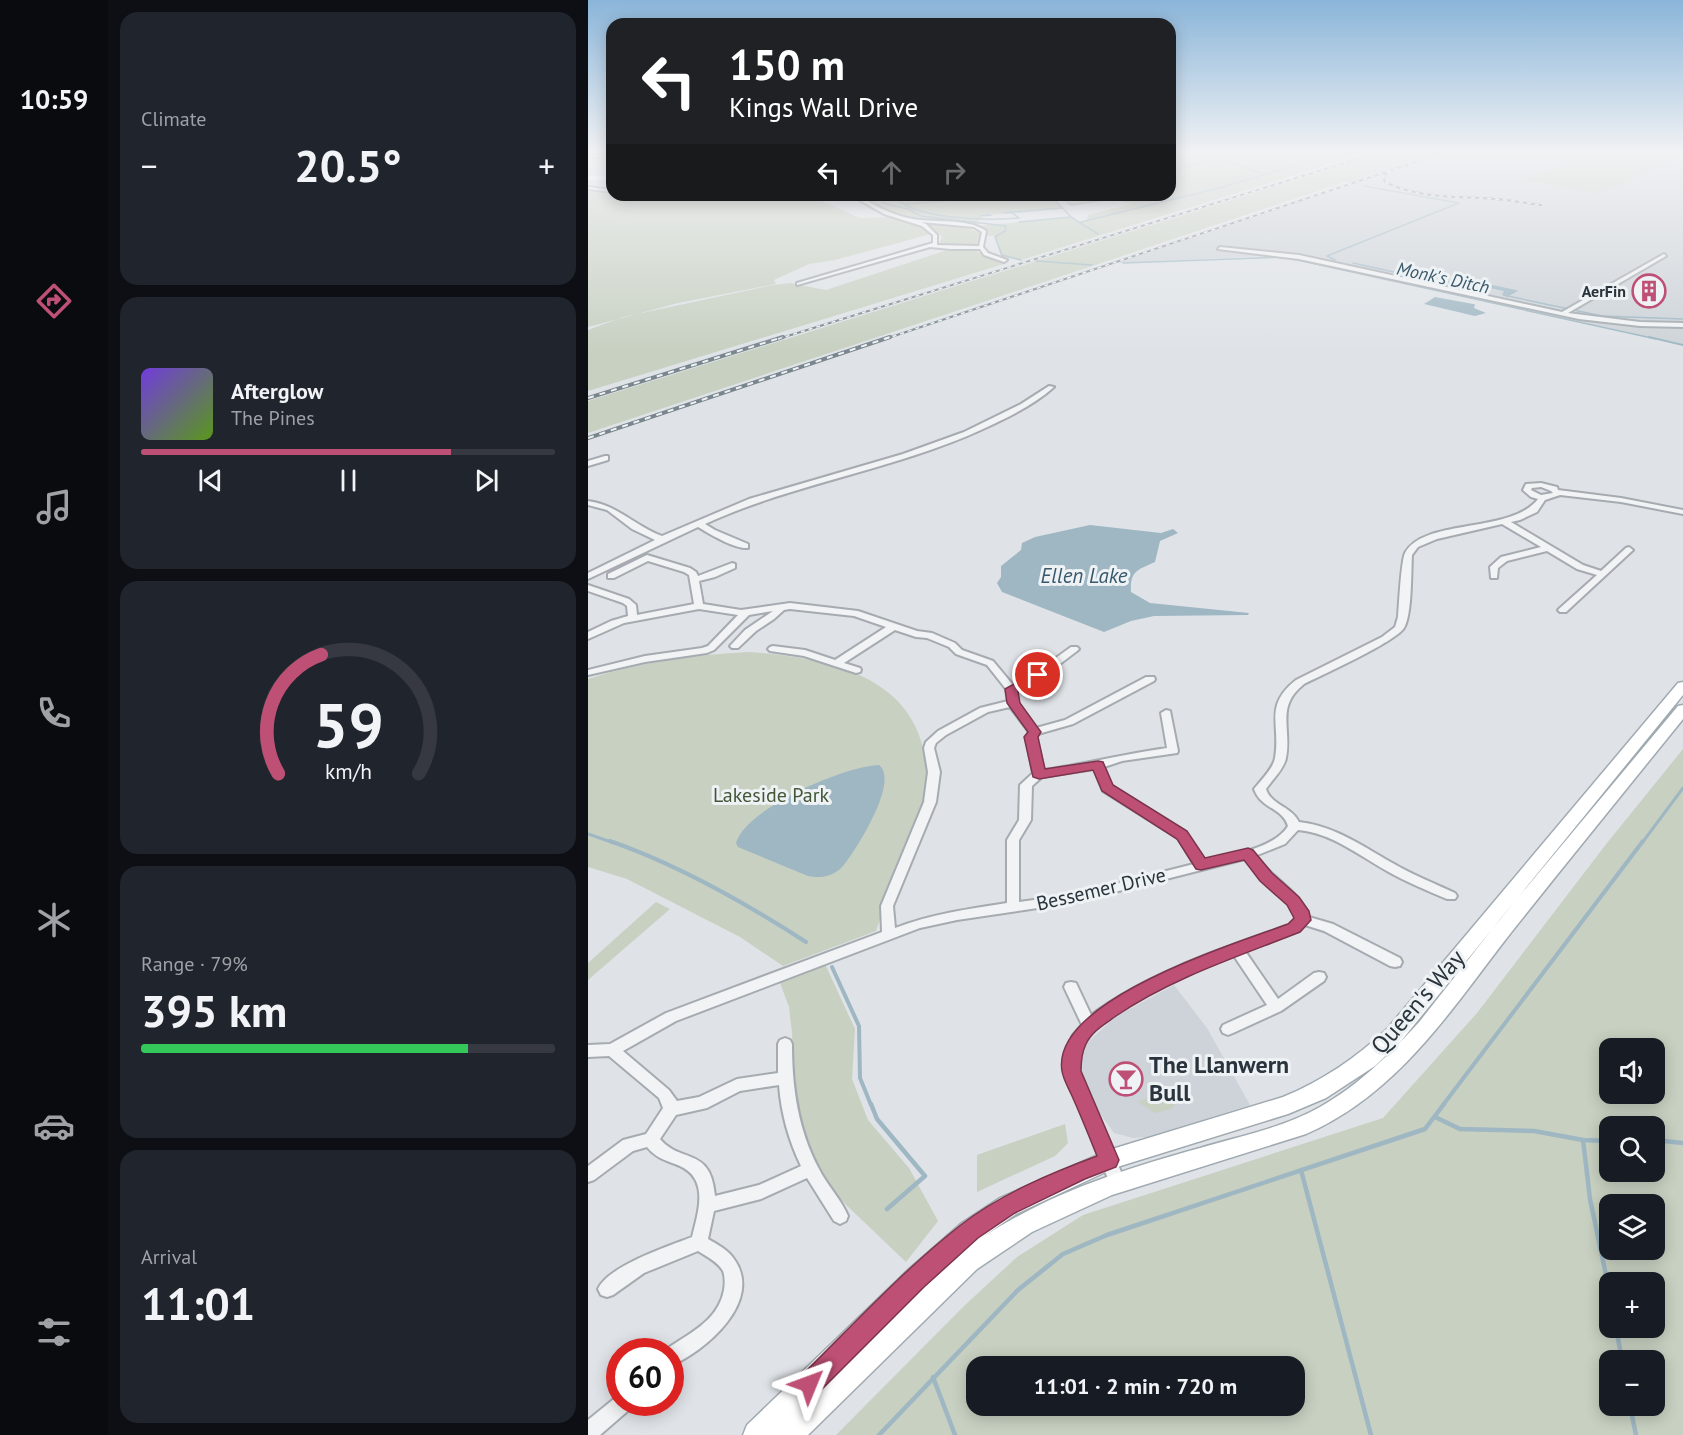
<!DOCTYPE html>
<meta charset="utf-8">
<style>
body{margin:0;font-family:"PT Sans",sans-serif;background:#20242c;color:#f1f3f6;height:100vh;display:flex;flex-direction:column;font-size:22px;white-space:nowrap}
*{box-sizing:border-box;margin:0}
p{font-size:20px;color:#9ea1a6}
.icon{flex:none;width:33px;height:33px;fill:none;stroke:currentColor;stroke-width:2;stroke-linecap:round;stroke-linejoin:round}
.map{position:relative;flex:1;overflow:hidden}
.sheet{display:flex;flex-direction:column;gap:12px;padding:12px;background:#0d0f14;width:480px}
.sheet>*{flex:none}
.banner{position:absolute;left:18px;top:18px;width:570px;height:183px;border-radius:18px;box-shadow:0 3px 15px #0003;background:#202124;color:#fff;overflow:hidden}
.controls{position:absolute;left:1011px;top:1038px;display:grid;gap:12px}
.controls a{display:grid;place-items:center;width:66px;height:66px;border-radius:12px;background:#171b24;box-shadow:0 3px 15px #0003;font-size:30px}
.speed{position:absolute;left:18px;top:1338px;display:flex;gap:12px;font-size:30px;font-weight:700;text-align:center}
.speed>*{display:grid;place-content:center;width:78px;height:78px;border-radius:50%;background:#171b24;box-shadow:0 3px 15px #0003;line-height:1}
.speed .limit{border:9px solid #d22;background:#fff;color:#111}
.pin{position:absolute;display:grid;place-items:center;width:51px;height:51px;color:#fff;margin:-26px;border:3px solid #fff;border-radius:50%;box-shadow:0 2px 6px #0007}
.me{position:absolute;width:66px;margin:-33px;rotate:46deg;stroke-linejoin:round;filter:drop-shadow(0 0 4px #0008)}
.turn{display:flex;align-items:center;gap:21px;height:126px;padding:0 24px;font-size:27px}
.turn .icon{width:78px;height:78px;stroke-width:2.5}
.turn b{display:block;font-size:42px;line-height:51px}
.lanes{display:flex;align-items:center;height:57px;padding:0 24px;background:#0003;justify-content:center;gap:30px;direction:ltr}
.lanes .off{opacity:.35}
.big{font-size:45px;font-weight:700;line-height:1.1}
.sheet .tile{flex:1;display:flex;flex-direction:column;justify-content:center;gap:9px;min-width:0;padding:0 21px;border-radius:18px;background:#20242c}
.sheet .dial{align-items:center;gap:0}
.dial svg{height:156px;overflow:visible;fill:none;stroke:#363941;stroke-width:7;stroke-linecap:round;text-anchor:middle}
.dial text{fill:#f1f3f6;stroke:none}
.song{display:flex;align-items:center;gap:18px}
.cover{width:72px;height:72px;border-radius:9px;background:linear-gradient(135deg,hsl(260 70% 55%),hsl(90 70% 35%))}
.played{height:6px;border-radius:3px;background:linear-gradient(90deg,#bf5075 75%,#363941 75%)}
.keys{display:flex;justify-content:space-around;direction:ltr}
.heat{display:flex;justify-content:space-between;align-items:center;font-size:33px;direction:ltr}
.charge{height:9px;border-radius:4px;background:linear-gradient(90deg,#34c759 79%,#363941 0)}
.trip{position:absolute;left:378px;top:1356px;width:339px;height:60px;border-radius:18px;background:#171b24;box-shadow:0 3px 15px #0003;font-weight:700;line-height:60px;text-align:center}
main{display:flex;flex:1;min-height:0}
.dock{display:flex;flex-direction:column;width:108px;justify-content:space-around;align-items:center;background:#090b0e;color:#9ea1a6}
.dock .icon{width:42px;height:42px}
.dock .current{color:#bf5075}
.dock b{font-size:27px;color:#f1f3f6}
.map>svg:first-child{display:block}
.built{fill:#cdd3d8}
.green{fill:#c7d0c1;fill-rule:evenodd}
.water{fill:#9eb7c3}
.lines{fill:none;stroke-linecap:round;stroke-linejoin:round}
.stream-far4{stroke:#9eb7c3;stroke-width:1.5}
.stream-far3{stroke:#9eb7c3;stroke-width:2}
.stream-far2{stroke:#9eb7c3;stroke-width:3}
.stream-far1{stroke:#9eb7c3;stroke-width:4}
.stream{stroke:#9eb7c3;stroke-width:4.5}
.street-casing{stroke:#a5abb0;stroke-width:4}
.primary-casing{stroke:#a0aab1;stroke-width:3}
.street{fill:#f1f3f5;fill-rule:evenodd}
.secondary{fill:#fff;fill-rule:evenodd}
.primary{fill:#fff;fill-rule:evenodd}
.rail-far1-casing{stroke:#7a868e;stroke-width:2}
.rail-casing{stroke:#7a868e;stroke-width:4}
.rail-far1{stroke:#eef2f4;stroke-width:1.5;stroke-dasharray:4;stroke-linecap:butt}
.rail{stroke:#eef2f4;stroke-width:2;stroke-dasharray:6;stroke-linecap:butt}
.route{fill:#bf5075;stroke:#7c344c;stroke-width:1.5}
.labels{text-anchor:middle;stroke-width:6;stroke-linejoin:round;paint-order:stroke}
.far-poi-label{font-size:16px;font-weight:bold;fill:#2a343c;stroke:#eef2f4;text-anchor:end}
.far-water-label{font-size:18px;font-style:italic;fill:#38586b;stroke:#eef2f4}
.park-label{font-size:20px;fill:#435638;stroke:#eef2f4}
.street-label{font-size:20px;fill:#2a343c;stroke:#eef2f4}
.water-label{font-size:21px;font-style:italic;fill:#38586b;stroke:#eef2f4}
.near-street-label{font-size:24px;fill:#2a343c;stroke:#eef2f4}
.near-poi-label{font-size:24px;font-weight:bold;fill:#2a343c;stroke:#eef2f4;text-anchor:start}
</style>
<main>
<nav class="dock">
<b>10:59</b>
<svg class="icon current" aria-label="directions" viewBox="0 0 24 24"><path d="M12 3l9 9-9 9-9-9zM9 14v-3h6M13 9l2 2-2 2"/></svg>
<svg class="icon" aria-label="music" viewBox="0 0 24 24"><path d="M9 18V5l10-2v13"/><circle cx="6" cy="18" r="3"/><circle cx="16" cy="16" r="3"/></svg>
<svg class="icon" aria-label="phone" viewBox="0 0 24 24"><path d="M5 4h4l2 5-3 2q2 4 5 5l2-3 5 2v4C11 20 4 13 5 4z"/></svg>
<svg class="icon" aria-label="climate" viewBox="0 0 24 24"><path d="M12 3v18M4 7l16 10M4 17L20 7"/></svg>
<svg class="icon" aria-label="car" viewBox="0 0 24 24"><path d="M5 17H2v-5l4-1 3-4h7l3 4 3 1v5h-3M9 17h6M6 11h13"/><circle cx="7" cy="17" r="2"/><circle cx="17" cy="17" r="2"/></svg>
<svg class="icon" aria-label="filters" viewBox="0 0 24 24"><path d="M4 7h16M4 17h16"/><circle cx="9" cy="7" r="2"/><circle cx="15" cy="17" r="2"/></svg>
</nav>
<section class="sheet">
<div class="tile"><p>Climate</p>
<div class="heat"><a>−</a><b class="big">20.5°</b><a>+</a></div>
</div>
<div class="tile">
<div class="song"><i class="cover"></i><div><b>Afterglow</b><p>The Pines</p></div></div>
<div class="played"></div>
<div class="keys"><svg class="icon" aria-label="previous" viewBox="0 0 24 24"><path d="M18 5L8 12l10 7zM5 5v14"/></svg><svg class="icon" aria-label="pause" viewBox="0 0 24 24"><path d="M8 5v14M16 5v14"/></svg><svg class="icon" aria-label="next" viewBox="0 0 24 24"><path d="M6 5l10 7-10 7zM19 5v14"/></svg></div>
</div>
<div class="tile dial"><svg viewBox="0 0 100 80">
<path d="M14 69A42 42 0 1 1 86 69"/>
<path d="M14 69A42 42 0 0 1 36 8" stroke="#bf5075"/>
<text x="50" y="56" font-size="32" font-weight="700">59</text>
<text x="50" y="72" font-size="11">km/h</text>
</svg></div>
<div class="tile"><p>Range · 79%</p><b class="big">395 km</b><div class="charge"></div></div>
<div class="tile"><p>Arrival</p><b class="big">11:01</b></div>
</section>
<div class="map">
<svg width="1095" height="1435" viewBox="0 0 1095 1435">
<rect width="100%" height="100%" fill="#dfe3e7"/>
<path class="built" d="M848 152H1095V345L696 257 675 256 529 263 767 184 757 181Z
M586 985 619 1028 662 1105 559 1137 545 1138 526 1133 507 1107 491 1067 493 1055 500 1042 527 1017Z"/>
<path class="green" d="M582 152H780L433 260 413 257 407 236H398L399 232 391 226 483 217 493 222 499 220 500 215 544 204 525 199 484 205 471 195H582Z
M798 152H848L0 433V401Z
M1008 152H1095V157L1010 194 935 179 1015 154Z
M0 191 35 197 71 195 75 198 105 195H255L227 198 272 218 307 217 334 226 343 234 247 260 221 264 186 280 188 284 90 303 0 327Z
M271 195H462L474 208 391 216 394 218 390 222 392 223 388 225C340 220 313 222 271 195Z
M329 222 372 225 392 233 388 246H351L354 236Z
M384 248 395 255 413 260 410 262 416 264 0 391V330L35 317 186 285 202 283 238 290 362 249Z
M161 652C226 657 314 670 334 744 336 752 340 762 340 771 340 800 324 826 314 853 305 879 297 905 288 931L195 966 152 937 39 879 0 867V679C52 662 106 655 161 652Z
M1095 749V1435H248L375 1307 429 1257 495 1215 795 1118 889 1013 1019 843ZM1066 1048V1094H1022V1048ZM1022 1126H1066V1172H1022ZM1022 1204H1066V1250H1022ZM1022 1282H1066V1328H1022ZM1022 1360H1066V1406H1022ZM388 1366H706V1406H388Z
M68 902 82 909 0 980V963Z
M237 964 267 1029 264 1079 280 1120 321 1168 350 1221 318 1262 253 1200 232 1175 207 1109 204 1032 201 1007 191 980Z
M584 1088 590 1101 583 1109 567 1113 550 1102Z
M477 1124 480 1143 467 1156 389 1192V1155Z"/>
<path class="water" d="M872 278 928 290 930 291 919 297 914 295 916 291 873 282 855 283Z
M847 297 885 304H887L886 308 898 313 887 316 836 304Z
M502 525 573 533 585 529 590 533 572 541 567 562C550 570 542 570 543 592L562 603 661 613 660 615 566 616 543 621 516 632 414 592 409 583 413 577V566L433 550 434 543 447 537Z
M291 765C312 781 268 850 255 866 246 876 233 879 220 876L150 847 148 843C158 808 257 766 291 765Z"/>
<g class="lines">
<path class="stream-far4" d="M611 152 672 173
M582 171 627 159
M289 195 295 200 294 203 320 209 333 216 418 226 417 231 407 237 414 255 433 260
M306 195C321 220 404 221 431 218L423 212
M462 195 483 217 510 234
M471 195 478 201
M480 203 484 205 547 195
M318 204 435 195
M416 213 474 208
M392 216 403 215
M431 222 483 217
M493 222 635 187 749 152
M747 260 739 256 871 203 776 186
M448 261 504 265
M535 263 696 257 1068 339
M765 263 856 283
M920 296 1014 316 1095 319"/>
<path class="stream-far3" d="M1061 337 1095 345"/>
<path class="stream-far2" d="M0 834 26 843
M1054 843 1095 788"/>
<path class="stream-far1" d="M22 841C91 865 156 902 218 942
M244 967 271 1026 272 1078 283 1105
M855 1105 1055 841"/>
<path class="stream" d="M283 1104 289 1119 337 1176 299 1209
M847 1117 872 1129 946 1131 995 1140 1022 1141
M995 1140 1002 1199 1022 1294
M1066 1140 1095 1143
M713 1170 783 1435
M1028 1328 1034 1360
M345 1377 367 1435
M1042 1406 1048 1435
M291 1435 430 1290 475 1254 519 1235 837 1129 856 1104"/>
<g class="street-casing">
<path id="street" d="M24 154V156L0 157V155Z
M0 187 24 190V192L0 189Z
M263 195H268C285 204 301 214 320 218 344 224 379 217 398 231L395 247 400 253 419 260 416 262 396 255 392 249H363L342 247 209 285V283L345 243V235L334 226 296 214ZM333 222 386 227 394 232 391 246 349 245V235L338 224Z
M632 247 711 255 974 312 1076 254 1078 256 980 313 1052 322 1095 323V327L1052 326 991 319 711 259 630 249Z
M461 386 466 387C446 405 419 418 395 429 306 470 206 483 117 524L127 530 160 544V548C146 549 122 534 110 527L0 579V573L67 540 44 529 19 510 0 505V501C30 505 45 525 74 536L161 499 315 454 376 432 433 404Z
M17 456H20V460L0 466V461Z
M953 483 969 487 970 490 1033 498 1095 510V514L1033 502 972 495 957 500 949 512 932 520 923 522 995 565 1013 571 1038 548 1041 547 1045 550 978 612H972L970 610 972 608 1009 575 989 569 959 551 919 561 910 568 909 578H903L902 567 913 557 953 547 914 524 849 539 830 547 824 555C823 572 824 615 816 628 807 642 734 675 716 684 687 707 704 728 698 758 696 769 684 780 678 789 683 805 704 807 711 822 748 826 777 848 808 865 827 876 848 884 867 893L869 896 867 899H859C838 890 818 882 799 871 770 855 744 833 710 830L697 844 667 856C683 877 713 892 721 917L745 924 812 958 814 962 812 966 807 967 802 966 736 931 717 925 711 931 657 951 690 999 726 973 731 972 736 973 738 977 736 981 693 1011 645 1033 640 1035 635 1033 633 1029 635 1025 679 1005 646 956C606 971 479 1017 491 1072 493 1083 500 1095 505 1105 516 1131 526 1156 537 1181L535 1186 529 1188 523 1186 521 1181 476 1071 481 1043 485 1035 494 1025 476 987 478 983 483 982 488 983 503 1015C562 972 633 949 701 925L708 919 701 904 674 880 657 859 483 903 369 920 332 928 88 1021 35 1051 81 1090 89 1101 111 1097 149 1079 190 1073V1044L192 1040 197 1038 202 1040 204 1044C204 1088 210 1130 231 1169 239 1185 253 1199 260 1216L258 1221 252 1224 246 1221 219 1178 173 1199 126 1211 120 1239C129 1244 140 1250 146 1259 176 1301 118 1351 82 1366V1352L76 1351C99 1334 130 1322 136 1290 137 1284 137 1276 135 1271 130 1262 118 1256 110 1251L56 1273 25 1295 19 1297 13 1295 10 1289C20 1266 81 1246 104 1237 111 1209 122 1176 87 1164 76 1160 67 1157 59 1147L45 1151 6 1180 0 1182V1166L35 1140 58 1134 75 1108 71 1098 21 1056 0 1057V1045L22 1044 78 1013 294 932 293 906 336 802 340 772 336 748 338 742 350 731 392 708 420 701 418 689 399 665 368 654 361 647 339 638 328 637 307 630 256 663 272 668 273 670 272 672 268 673 216 656 182 651 180 649 182 647 185 646 217 650 247 660 298 627 266 616 202 609 196 610 186 619 168 631 150 648H144L142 646 157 630 185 611 161 615 126 650 119 653 57 662 0 675V670L57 656 114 648 120 646 150 615 111 609 36 623 0 639V632L23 621 40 616 39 606 35 603 0 591V585L41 599 48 605 49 615 54 614 106 604 101 575 96 572 60 561 26 578H20V574L59 555 102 568 108 572 110 576 144 563 147 564V568L127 577 111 581 115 604 153 610 202 603 270 611 329 631 344 633 367 643 374 650 405 661 425 685 440 678 483 647H489L491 649 489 651 448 682 428 690 430 703 448 728 477 720 558 677H566L567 679 566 681 485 724 450 734 448 737 456 770C497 764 537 754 579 748L573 713 578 710 582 711 590 751 589 753 534 761 516 767 524 786 598 832 617 861C642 855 686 849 700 826 695 808 673 809 666 789 673 780 685 769 687 758 693 725 675 706 708 680L794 637 807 627 810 617C811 604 813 562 817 553 836 518 923 534 950 499L943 497 935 490 938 484ZM953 487 963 491 965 493 953 495 943 490 944 488ZM422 707 441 732 438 737 445 773 432 785 431 820 419 840V903C381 909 343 914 307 928L305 906 348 802 352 772 346 748 348 743 358 735 400 712ZM506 769 515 791 590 838 606 864 483 895 431 902V840L443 820 444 786 454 777ZM191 1085C193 1113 201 1141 213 1166L171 1185 127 1196C123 1146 93 1164 72 1139L88 1115 119 1108 152 1091Z
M32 1394V1402H44L42 1409 12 1435H0V1420Z"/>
</g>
<g class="primary-casing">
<path id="primary" d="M1095 682V695L813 1041 787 1066 738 1098 700 1114 526 1168 428 1214 386 1243C454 1196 532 1170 612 1148 652 1136 695 1128 732 1107 771 1085 802 1054 832 1021L913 918 1090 706 1095 705V719C1040 787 984 856 929 925 867 1003 814 1092 718 1134L524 1195 444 1232 389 1269 220 1435H155L159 1425 319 1271 374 1223 412 1198 521 1150 695 1097C734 1081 768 1058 799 1029L1090 683Z"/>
</g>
<use href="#street" class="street"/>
<path class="secondary" d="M0 176H24V180H0Z"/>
<use href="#primary" class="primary"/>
<g class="rail-far1-casing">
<path id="rail-far1" d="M803 171 795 176 797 182C831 199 869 196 907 199 922 200 938 203 953 205
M190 339 792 152
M297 339 858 152"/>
</g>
<g class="rail-casing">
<path id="rail" d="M0 398 195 337
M0 438 302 337"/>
</g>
<use href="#rail-far1" class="rail-far1"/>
<use href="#rail" class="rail"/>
</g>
<linearGradient id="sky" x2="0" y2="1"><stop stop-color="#8ab5d9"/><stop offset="0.43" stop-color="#f1f2f4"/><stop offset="1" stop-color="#f1f2f4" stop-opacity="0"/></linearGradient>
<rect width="1095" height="353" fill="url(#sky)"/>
<path class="route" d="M450 671 455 672 457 675 455 678 430 691 432 703 453 732 450 737 457 769 510 761 515 762 525 785 599 831 617 858 660 848 665 850 684 873 711 897 721 911 723 920 712 932C649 957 584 978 528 1016 517 1024 504 1031 498 1044 494 1052 493 1062 493 1071L531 1160 528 1167 497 1179 427 1213 390 1238 336 1287 230 1393 221 1396 213 1393 209 1384 213 1376C265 1325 316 1269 374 1224 413 1194 463 1173 509 1156 501 1136 493 1116 484 1096 481 1089 475 1079 474 1071 462 1000 649 943 700 924L706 918 699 905 672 881 656 860 613 870 608 869 589 839 514 791 505 770 451 779 445 777 436 737 440 732 419 703 417 689Z"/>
<defs>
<g id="building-ring" transform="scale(1.725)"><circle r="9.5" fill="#eef2f4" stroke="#bf5075" stroke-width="1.5"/><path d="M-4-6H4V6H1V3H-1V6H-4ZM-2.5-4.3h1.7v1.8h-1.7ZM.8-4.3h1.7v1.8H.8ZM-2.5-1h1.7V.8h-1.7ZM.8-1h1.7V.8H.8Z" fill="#bf5075"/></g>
<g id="bar-ring" transform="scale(1.725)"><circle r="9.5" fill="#eef2f4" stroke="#bf5075" stroke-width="1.5"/><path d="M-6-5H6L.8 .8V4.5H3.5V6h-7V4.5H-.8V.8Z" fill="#bf5075"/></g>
</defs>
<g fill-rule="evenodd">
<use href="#building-ring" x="1061" y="291"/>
<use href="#bar-ring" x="538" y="1079"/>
</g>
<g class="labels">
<g class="far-poi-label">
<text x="1038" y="297">AerFin</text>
</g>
<g class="far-water-label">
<text transform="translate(855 278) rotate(12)" y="6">Monk's Ditch</text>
</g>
<g class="park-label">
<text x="183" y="802">Lakeside Park</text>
</g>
<g class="street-label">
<text transform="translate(513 889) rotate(-13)" y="7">Bessemer Drive</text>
</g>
<g class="water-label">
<text x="496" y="583">Ellen Lake</text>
</g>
<g class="near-street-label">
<text transform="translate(830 1002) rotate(-49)" y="8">Queen's Way</text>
</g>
<g class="near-poi-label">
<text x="561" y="1073">The Llanwern<tspan x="561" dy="28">Bull</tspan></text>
</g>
</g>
</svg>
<div class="controls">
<a><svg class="icon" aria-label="sound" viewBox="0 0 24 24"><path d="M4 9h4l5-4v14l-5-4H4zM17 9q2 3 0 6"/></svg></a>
<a><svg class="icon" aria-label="search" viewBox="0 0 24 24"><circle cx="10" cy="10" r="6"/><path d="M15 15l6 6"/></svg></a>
<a><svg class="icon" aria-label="layers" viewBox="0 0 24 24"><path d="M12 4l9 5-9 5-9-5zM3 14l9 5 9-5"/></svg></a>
<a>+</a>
<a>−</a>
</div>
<div class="speed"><div class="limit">60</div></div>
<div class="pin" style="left:450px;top:675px;background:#d93025"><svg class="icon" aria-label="arrive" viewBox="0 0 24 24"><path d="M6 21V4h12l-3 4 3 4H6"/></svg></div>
<svg class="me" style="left:221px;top:1384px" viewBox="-20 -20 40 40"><path d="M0-17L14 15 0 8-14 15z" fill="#bf5075" stroke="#fff" stroke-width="4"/></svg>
<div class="trip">11:01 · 2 min · 720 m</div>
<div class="banner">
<div class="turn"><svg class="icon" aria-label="left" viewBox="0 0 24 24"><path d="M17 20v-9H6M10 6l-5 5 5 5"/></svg><div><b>150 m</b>Kings Wall Drive</div></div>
<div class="lanes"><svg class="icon" aria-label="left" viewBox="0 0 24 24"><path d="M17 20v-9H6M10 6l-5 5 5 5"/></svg><svg class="icon off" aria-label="ahead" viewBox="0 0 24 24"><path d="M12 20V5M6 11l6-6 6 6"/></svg><svg class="icon off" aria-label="right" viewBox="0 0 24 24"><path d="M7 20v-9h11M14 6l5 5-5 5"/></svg></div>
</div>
</div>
</main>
